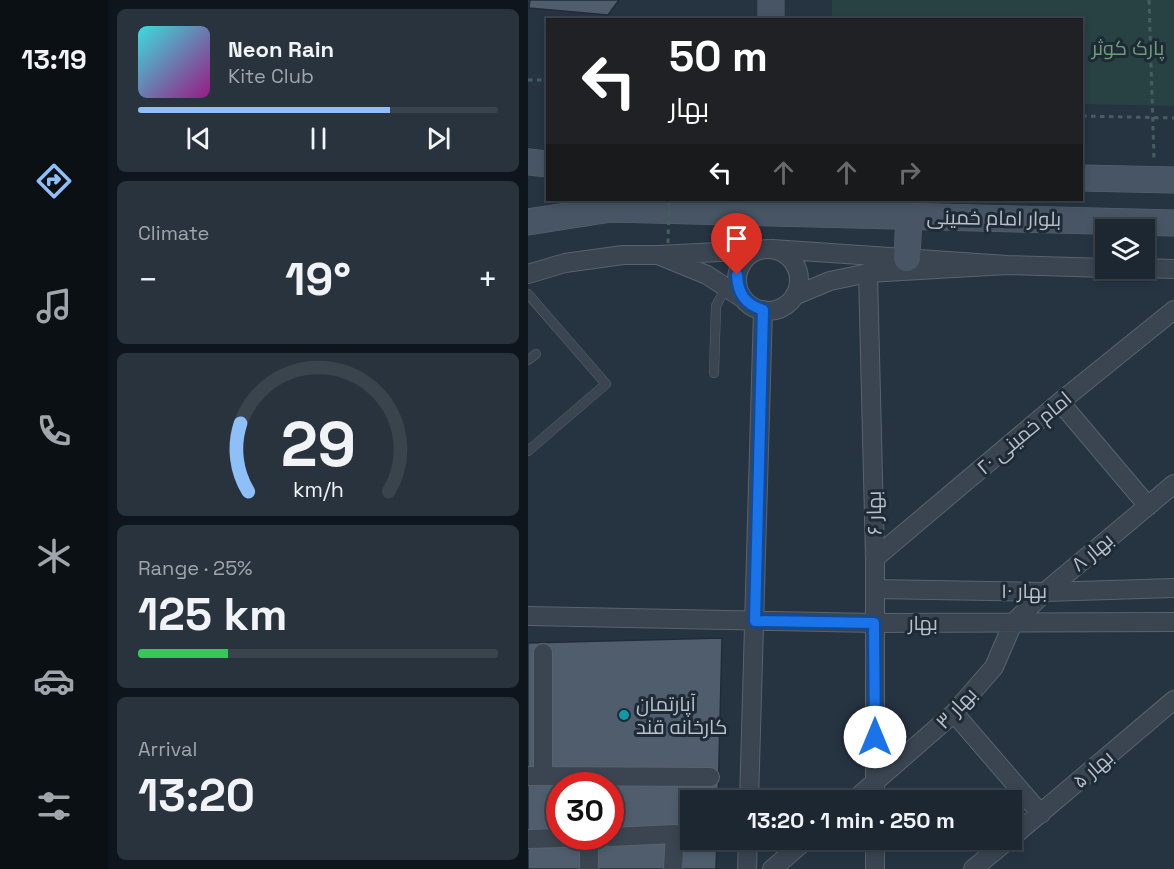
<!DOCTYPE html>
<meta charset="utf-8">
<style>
body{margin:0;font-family:"Space Grotesk",Cairo,sans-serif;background:#29333e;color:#f1f3f6;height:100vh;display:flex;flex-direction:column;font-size:22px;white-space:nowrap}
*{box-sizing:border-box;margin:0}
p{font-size:20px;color:#a0a5ac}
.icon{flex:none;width:33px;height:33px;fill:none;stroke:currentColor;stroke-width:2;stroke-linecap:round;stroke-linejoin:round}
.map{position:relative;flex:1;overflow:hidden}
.panel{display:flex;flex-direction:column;gap:9px;padding:9px;background:#0f151c;width:420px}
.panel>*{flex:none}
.top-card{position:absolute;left:18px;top:18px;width:537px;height:183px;border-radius:0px;box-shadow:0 3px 9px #0003,0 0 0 2px #3a444d;background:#202124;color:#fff;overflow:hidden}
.controls{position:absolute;left:567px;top:219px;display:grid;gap:12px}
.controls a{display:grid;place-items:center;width:60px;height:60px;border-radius:0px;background:#1c2732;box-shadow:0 3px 9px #0003,0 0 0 2px #3a444d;font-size:30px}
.speed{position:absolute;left:18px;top:772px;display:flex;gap:12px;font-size:30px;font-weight:700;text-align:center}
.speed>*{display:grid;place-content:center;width:78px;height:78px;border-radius:50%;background:#1c2732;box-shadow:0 3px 9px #0003,0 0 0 2px #3a444d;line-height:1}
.speed .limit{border:9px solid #d22;background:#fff;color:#111}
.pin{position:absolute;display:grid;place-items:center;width:51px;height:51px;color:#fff;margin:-62px -26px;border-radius:50% 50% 50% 0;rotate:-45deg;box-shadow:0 0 6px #0007}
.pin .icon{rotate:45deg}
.me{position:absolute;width:66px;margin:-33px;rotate:0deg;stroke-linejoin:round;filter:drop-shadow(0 0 4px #0008)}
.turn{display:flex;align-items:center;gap:21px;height:126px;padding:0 24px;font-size:27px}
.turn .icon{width:78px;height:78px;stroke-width:2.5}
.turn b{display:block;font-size:42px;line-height:51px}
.lanes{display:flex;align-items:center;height:57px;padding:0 24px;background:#0003;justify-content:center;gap:30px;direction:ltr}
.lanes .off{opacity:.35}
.big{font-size:45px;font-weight:700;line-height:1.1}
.panel .widget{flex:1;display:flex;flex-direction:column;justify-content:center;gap:9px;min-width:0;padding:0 21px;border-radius:9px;background:#29333e}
.panel .dial{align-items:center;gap:0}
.dial svg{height:156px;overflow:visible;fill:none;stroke:#3a444d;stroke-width:7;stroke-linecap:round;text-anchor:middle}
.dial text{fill:#f1f3f6;stroke:none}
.song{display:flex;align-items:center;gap:18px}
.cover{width:72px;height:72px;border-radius:9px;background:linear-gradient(135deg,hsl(180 70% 55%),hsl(310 70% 35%))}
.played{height:6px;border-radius:3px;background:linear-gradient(90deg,#8ebff9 70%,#3a444d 70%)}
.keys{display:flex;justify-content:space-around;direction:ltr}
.heat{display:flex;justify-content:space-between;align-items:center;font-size:33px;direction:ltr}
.charge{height:9px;border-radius:4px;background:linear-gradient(90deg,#34c759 25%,#3a444d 0)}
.trip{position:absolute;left:152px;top:790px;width:342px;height:60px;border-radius:0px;background:#1c2732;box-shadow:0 3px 9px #0003,0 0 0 2px #3a444d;font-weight:700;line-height:60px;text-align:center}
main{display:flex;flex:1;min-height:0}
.tabs{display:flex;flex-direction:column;width:108px;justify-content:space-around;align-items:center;background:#0b1014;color:#a0a5ac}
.tabs .icon{width:42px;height:42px}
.tabs .current{color:#8ebff9}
.tabs b{font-size:27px;color:#f1f3f6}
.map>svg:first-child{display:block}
.green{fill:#284142}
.building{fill:#4f5d6d;stroke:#212c38;stroke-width:1.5;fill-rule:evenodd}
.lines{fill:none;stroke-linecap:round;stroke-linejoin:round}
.lane-casing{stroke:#58636e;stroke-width:10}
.street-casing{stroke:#58636e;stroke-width:20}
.secondary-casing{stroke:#58636e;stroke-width:27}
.path{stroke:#465e5f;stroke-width:3;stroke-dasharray:4.5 4.5;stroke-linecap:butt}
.lane{stroke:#3a4551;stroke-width:9}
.street{stroke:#3a4551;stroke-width:18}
.secondary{stroke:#485564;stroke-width:26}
.path-bridge{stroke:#465e5f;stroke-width:3;stroke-dasharray:4.5 4.5;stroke-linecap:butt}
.route-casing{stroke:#114b97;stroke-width:15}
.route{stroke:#1a73e8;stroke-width:10}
.culture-dot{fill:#0f9aa8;stroke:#1f2a37;stroke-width:2}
.labels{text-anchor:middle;stroke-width:6;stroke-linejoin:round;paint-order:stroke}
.park-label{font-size:20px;fill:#6e9d75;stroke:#1f2a37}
.street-label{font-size:20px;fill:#b7c0cb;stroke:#1f2a37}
.poi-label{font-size:20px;fill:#b7c0cb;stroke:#1f2a37;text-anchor:start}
</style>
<main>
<nav class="tabs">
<b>13:19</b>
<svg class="icon current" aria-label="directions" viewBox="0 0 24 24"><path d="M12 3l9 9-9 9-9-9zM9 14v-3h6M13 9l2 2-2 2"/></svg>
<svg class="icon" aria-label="music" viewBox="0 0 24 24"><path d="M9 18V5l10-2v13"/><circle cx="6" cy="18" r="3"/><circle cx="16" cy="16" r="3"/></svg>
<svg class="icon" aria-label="phone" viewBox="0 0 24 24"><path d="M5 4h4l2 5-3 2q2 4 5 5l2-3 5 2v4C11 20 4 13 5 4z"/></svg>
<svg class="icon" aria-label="climate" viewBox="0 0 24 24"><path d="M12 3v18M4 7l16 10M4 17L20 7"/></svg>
<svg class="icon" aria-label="car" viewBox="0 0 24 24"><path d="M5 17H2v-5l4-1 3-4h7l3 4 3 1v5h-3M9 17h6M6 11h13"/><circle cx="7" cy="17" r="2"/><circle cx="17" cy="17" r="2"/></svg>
<svg class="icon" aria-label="filters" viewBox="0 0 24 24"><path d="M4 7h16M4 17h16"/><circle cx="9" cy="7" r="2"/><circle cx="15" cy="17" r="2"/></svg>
</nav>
<section class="panel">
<div class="widget">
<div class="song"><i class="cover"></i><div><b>Neon Rain</b><p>Kite Club</p></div></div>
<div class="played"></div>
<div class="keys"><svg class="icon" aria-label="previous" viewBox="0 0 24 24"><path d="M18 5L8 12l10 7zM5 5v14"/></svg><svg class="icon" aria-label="pause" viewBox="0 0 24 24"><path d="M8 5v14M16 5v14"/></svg><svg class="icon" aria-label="next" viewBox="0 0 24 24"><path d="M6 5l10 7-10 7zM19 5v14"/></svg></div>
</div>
<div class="widget"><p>Climate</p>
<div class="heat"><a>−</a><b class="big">19°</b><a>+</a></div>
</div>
<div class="widget dial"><svg viewBox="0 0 100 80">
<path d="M14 69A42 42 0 1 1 86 69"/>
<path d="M14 69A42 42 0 0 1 10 34" stroke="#8ebff9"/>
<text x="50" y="56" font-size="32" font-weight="700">29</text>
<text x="50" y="72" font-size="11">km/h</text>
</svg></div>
<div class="widget"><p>Range · 25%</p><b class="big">125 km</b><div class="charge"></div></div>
<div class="widget"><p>Arrival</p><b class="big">13:20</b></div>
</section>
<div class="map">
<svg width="646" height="869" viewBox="0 0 646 869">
<rect width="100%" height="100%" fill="#263442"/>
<path class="green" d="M304 0H646V106L554 104V20L304 19Z"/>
<path class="building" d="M2 0H91L80 15 1 8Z
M194 638 190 801H162V840H189L188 869H0V643ZM32 786H82V837H32Z"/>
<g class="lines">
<g class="lane-casing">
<path id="lane" d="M0 294 78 384 0 451
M0 360 8 354
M186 373 188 306 198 287"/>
</g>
<g class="street-casing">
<path id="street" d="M244 249 479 265 340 273 302 281 266 296
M209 280a31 31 0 1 1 62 0a31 31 0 1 1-62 0Z
M479 265 578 268
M613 268 646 269
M340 273 347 558V801
M0 274 37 263 95 255H130
M214 298 179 275 130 255 232 250
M532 402 620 506
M347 558 532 402 646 310
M347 589 517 592 646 588
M0 616 346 623 646 622
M426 713 513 814
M0 776 182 777
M15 776V653
M221 801 235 310
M325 801 426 713 466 667 485 623 517 592 646 484
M82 837 147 834 145 869
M483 838 646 700
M0 839 71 837
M347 840V869
M61 869V837
M219 869 220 840
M244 869 278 840
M445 869 480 840"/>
</g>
<g class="secondary-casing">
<path id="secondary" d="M243 20V0
M0 162 20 164
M554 178 646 180
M0 222 83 209 646 223
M379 258 381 216"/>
</g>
<path class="path" d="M621 0 626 159
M0 80H20
M554 116 646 118"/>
<use href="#lane" class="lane"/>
<use href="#street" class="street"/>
<use href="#secondary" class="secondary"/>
<path class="path-bridge" d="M140 243 141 200"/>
</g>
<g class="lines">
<g class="route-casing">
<path id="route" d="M209 275C210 294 217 304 235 310L227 621 346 623 347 737"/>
</g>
<use href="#route" class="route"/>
</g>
<circle class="culture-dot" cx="96" cy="715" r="6"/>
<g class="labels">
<g class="park-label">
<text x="600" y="55">پارک کوثر</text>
</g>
<g class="street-label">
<text transform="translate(466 218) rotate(1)" y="7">بلوار امام خمینی</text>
<text transform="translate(496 433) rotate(-40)" y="7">امام خمینی ۲۰</text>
<text transform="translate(346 513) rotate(-91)" y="7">بهار ۶</text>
<text transform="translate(564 552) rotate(-40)" y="7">بهار ۸</text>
<text x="496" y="598">بهار ۱۰</text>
<text x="395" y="630">بهار</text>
<text transform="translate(428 708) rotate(-46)" y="7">بهار ۳</text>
<text transform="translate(565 769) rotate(-41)" y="7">بهار ۵</text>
</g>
<g class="poi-label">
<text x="108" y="711">آپارتمان<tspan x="108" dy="23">کارخانه قند</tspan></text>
</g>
</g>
</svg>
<div class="controls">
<a><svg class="icon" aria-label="layers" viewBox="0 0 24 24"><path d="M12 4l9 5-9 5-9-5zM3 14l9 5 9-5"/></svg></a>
</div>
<div class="speed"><div class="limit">30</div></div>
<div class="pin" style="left:209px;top:275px;background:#d93025"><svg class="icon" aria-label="arrive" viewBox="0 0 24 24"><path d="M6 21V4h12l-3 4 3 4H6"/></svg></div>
<svg class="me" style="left:347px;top:737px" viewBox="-20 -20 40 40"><circle r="19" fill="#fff"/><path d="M0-13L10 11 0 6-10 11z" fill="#1a73e8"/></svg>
<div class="trip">13:20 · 1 min · 250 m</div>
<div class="top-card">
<div class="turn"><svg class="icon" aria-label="left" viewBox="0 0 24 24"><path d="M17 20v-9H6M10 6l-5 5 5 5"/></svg><div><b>50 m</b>بهار</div></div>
<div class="lanes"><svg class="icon" aria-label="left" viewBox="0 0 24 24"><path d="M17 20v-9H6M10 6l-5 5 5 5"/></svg><svg class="icon off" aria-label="ahead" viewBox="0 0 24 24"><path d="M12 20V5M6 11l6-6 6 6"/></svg><svg class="icon off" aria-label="ahead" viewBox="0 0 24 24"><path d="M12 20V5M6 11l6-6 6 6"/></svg><svg class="icon off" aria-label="right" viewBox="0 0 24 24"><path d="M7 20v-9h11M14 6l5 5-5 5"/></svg></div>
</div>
</div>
</main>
